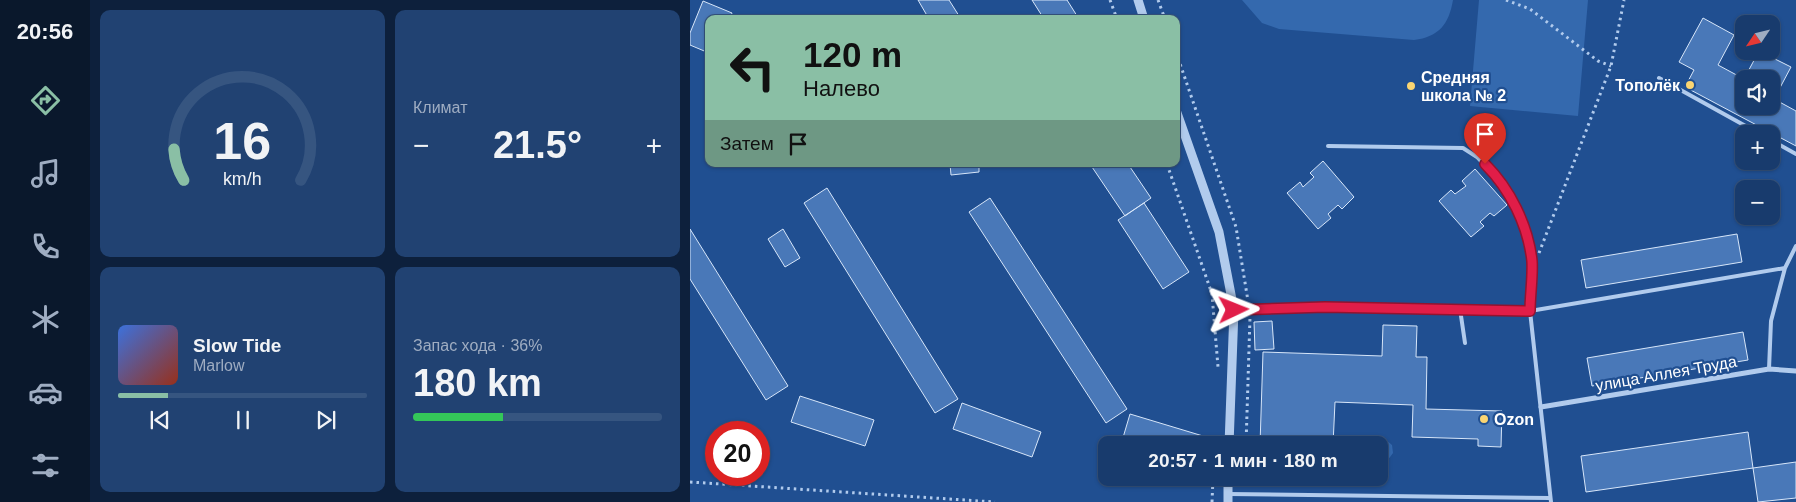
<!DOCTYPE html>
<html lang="ru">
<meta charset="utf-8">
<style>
body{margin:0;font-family:Helvetica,sans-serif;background:#214272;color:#f1f3f6;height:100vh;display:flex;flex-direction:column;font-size:19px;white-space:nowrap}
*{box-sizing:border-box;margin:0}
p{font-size:16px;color:#9fadc2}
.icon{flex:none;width:28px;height:28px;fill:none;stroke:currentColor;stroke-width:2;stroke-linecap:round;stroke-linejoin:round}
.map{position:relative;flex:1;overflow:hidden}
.side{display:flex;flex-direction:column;gap:10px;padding:10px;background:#0d203c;width:600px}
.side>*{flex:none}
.banner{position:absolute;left:15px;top:15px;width:475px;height:152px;border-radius:10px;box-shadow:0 1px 4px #0004,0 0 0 1px #365580;background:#8abfa5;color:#111;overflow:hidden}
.needle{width:32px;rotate:235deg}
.tools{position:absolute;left:1045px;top:15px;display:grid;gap:10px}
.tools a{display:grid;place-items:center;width:45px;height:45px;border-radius:10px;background:#183b6d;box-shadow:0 1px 4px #0004,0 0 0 1px #365580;font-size:25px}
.speed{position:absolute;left:15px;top:421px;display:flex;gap:10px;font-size:25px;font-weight:700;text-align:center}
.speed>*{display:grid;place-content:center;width:65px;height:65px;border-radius:50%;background:#183b6d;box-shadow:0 1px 4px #0004,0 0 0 1px #365580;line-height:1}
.speed .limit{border:8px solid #d22;background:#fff;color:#111}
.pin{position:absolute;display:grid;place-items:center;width:42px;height:42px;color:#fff;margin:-51px -21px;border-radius:50% 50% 50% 0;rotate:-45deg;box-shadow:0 0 5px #0007}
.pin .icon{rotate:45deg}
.me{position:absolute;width:55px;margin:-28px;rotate:88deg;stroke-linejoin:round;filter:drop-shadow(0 0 4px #0008)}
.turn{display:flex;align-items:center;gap:18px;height:105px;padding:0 15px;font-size:22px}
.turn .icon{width:65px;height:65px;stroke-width:2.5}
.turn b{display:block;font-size:35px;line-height:42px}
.then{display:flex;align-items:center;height:48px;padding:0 15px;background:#0003;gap:10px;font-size:19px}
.big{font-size:38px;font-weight:800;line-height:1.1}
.side .widget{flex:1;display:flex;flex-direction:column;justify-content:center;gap:8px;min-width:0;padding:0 18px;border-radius:10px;background:#214272}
.side .dial{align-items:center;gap:0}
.dial svg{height:130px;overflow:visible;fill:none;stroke:#365580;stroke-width:7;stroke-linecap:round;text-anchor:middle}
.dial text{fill:#f1f3f6;stroke:none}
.song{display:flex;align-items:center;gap:15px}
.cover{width:60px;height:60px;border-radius:8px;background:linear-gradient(135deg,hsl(220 70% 55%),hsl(10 70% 35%))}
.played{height:5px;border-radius:2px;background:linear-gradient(90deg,#8abfa5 20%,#365580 20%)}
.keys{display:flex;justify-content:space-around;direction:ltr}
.heat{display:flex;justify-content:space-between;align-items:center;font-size:28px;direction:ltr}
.charge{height:8px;border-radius:4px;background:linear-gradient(90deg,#34c759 36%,#365580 0)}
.side .tiles{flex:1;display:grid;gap:10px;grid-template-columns:repeat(2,1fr)}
.trip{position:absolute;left:408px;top:436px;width:290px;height:50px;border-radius:10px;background:#183b6d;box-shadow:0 1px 4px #0004,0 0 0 1px #365580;font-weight:800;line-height:50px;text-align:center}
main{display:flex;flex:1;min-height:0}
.dock{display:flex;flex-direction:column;width:90px;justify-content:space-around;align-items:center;background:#0a182c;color:#9fadc2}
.dock .icon{width:35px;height:35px}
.dock .current{color:#8abfa5}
.dock b{font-size:22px;color:#f1f3f6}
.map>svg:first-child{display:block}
.green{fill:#3469ae}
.building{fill:#4978b8;stroke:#d7e6f9}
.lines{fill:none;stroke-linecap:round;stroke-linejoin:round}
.path{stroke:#b1cbed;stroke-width:3;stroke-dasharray:2.5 4;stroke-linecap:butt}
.service{stroke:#b1cbed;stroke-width:4}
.minor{stroke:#b1cbed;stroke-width:5}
.tertiary{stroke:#b1cbed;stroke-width:9}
.route-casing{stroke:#92132f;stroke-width:12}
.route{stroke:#e11d48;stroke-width:9}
.poi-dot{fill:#fad572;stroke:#204f91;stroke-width:2}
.labels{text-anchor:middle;stroke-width:4.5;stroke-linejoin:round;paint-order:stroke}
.poi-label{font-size:16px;font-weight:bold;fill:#fff;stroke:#204f91;text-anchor:start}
.street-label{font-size:16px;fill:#fff;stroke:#204f91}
</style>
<main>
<nav class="dock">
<b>20:56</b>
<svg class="icon current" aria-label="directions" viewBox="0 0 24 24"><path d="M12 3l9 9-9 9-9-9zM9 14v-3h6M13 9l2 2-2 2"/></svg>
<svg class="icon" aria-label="music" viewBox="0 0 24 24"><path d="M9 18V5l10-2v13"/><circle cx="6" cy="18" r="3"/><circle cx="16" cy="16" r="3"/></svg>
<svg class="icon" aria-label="phone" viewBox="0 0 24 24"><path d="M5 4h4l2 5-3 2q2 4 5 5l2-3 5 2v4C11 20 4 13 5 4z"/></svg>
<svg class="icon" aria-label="climate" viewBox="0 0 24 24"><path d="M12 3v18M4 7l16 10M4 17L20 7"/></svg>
<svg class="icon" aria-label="car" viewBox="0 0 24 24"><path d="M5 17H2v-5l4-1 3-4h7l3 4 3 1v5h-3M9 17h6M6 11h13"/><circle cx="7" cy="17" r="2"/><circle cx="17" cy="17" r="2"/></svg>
<svg class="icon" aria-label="filters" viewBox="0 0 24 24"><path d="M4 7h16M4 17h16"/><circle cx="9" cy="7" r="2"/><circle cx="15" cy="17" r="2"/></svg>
</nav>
<section class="side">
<div class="tiles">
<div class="widget dial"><svg viewBox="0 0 100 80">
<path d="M14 69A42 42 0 1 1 86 69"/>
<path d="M14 69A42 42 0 0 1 8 50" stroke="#8abfa5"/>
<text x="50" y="56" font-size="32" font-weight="700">16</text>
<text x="50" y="72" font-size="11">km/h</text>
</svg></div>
<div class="widget"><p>Климат</p>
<div class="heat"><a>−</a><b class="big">21.5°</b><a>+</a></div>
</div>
<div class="widget">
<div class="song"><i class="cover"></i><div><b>Slow Tide</b><p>Marlow</p></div></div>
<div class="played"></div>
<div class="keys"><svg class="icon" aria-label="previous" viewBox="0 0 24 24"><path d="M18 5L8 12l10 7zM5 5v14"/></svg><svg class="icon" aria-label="pause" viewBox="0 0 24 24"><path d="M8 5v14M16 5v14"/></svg><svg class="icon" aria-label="next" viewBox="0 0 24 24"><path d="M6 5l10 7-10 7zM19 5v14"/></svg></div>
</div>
<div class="widget"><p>Запас хода · 36%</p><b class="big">180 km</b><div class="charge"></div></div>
</div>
</section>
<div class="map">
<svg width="1106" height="502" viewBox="0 0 1106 502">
<rect width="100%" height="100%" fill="#204f91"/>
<path class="green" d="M552 0H763C759 24 749 37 724 40L589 29 572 23Z
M789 0H898L888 116 780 106Z
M689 438 695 439 702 445 703 453C699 459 696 462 689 461V445H681L683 441Z"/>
<path class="building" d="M228 0H259L271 19H239Z
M342 0H377L389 19H354Z
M13 1 42 13 40 19H19V53L0 45V33Z
M1013 18 1044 35 1028 65 1054 79V106H1081V79H1054L1069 51 1101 67 1084 99 1106 111V146L995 87 1004 70 989 62Z
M633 161 664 197 652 209 648 205 638 214 641 218 628 229 597 193 610 182 613 187 624 177 620 173Z
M260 164H289V172L261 175Z
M400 164H438L461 198 435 216Z
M785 169 817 205 804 216 800 213 790 222 794 226 781 237 749 201 761 190 765 194 776 186 772 181Z
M137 188 268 399 245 413 114 203Z
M300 198 437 409 416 423 279 212Z
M454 203 499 272 473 289 428 220Z
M0 229 98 386 76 400 0 279Z
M93 229 110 258 95 267 78 239Z
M1047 234 1052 262 896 288 891 260Z
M582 321 584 349 565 350 564 322Z
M693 325 727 326 726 357H737L736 409 812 411 811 447 788 446V439L722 437 723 405 645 402 643 445H570L573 352 692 356Z
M1053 332 1058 360 902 386 897 358Z
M110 396 184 420 175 446 101 422Z
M272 403 351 432 342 457 263 429Z
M440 414 513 436 511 445H445L432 441Z
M1058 432 1063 468 896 492 891 456Z
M1106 462V498L1068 502 1063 468Z"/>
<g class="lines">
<path class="path" d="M420 0 427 19
M468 0 475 19
M816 0 840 9 908 61 921 66
M486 52 546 227 558 301
M477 164 522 294 528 367
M849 253 921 66 934 0
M556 445 560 317
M0 482 305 502
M605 486V481L641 484
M522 502 523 478"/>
<path class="service" d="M969 78 1070 134
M1081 140 1106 154
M638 146 773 148 787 157 815 187 832 222 842 261 840 311 861 502
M770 309 775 343
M544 310 635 307 840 311 1095 268
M1079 369 1081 321 1095 268 1106 246
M538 494 860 498"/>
<path class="minor" d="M851 407 1079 369 1106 371"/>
<path class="tertiary" d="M448 0 454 19
M486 110 529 232 544 310 539 445
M538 502V478"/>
</g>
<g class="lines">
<g class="route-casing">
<path id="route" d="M544 310 635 307 840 311C840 295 843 277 842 261 838 225 820 189 795 164"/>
</g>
<use href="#route" class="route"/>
</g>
<g class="poi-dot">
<circle cx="1000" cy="85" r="5"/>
<circle cx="721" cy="86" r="5"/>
<circle cx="794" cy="419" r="5"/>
</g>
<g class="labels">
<g class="poi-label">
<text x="731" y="83">Средняя<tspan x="731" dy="18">школа № 2</tspan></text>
<text x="990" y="91" text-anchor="end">Тополёк</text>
<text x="804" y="425">Ozon</text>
</g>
<g class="street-label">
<text transform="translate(976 373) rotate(-10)" y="6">улица Аллея Труда</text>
</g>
</g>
</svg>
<div class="tools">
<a><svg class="needle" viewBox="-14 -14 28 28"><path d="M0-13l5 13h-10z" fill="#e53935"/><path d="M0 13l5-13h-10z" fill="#9fadc2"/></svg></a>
<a><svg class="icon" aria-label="sound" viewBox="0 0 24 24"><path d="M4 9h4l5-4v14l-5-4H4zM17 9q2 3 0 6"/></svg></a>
<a>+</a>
<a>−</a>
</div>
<div class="speed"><div class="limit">20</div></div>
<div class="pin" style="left:795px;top:164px;background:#d93025"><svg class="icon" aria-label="arrive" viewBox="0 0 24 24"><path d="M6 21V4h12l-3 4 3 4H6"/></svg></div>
<svg class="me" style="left:544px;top:310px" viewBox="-20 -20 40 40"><path d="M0-17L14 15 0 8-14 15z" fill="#e11d48" stroke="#fff" stroke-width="4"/></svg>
<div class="trip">20:57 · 1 мин · 180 m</div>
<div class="banner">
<div class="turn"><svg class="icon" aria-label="left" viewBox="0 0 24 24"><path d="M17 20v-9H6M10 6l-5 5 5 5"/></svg><div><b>120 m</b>Налево</div></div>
<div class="then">Затем<svg class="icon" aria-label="arrive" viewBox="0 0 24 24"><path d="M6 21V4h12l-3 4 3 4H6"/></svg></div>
</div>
</div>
</main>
